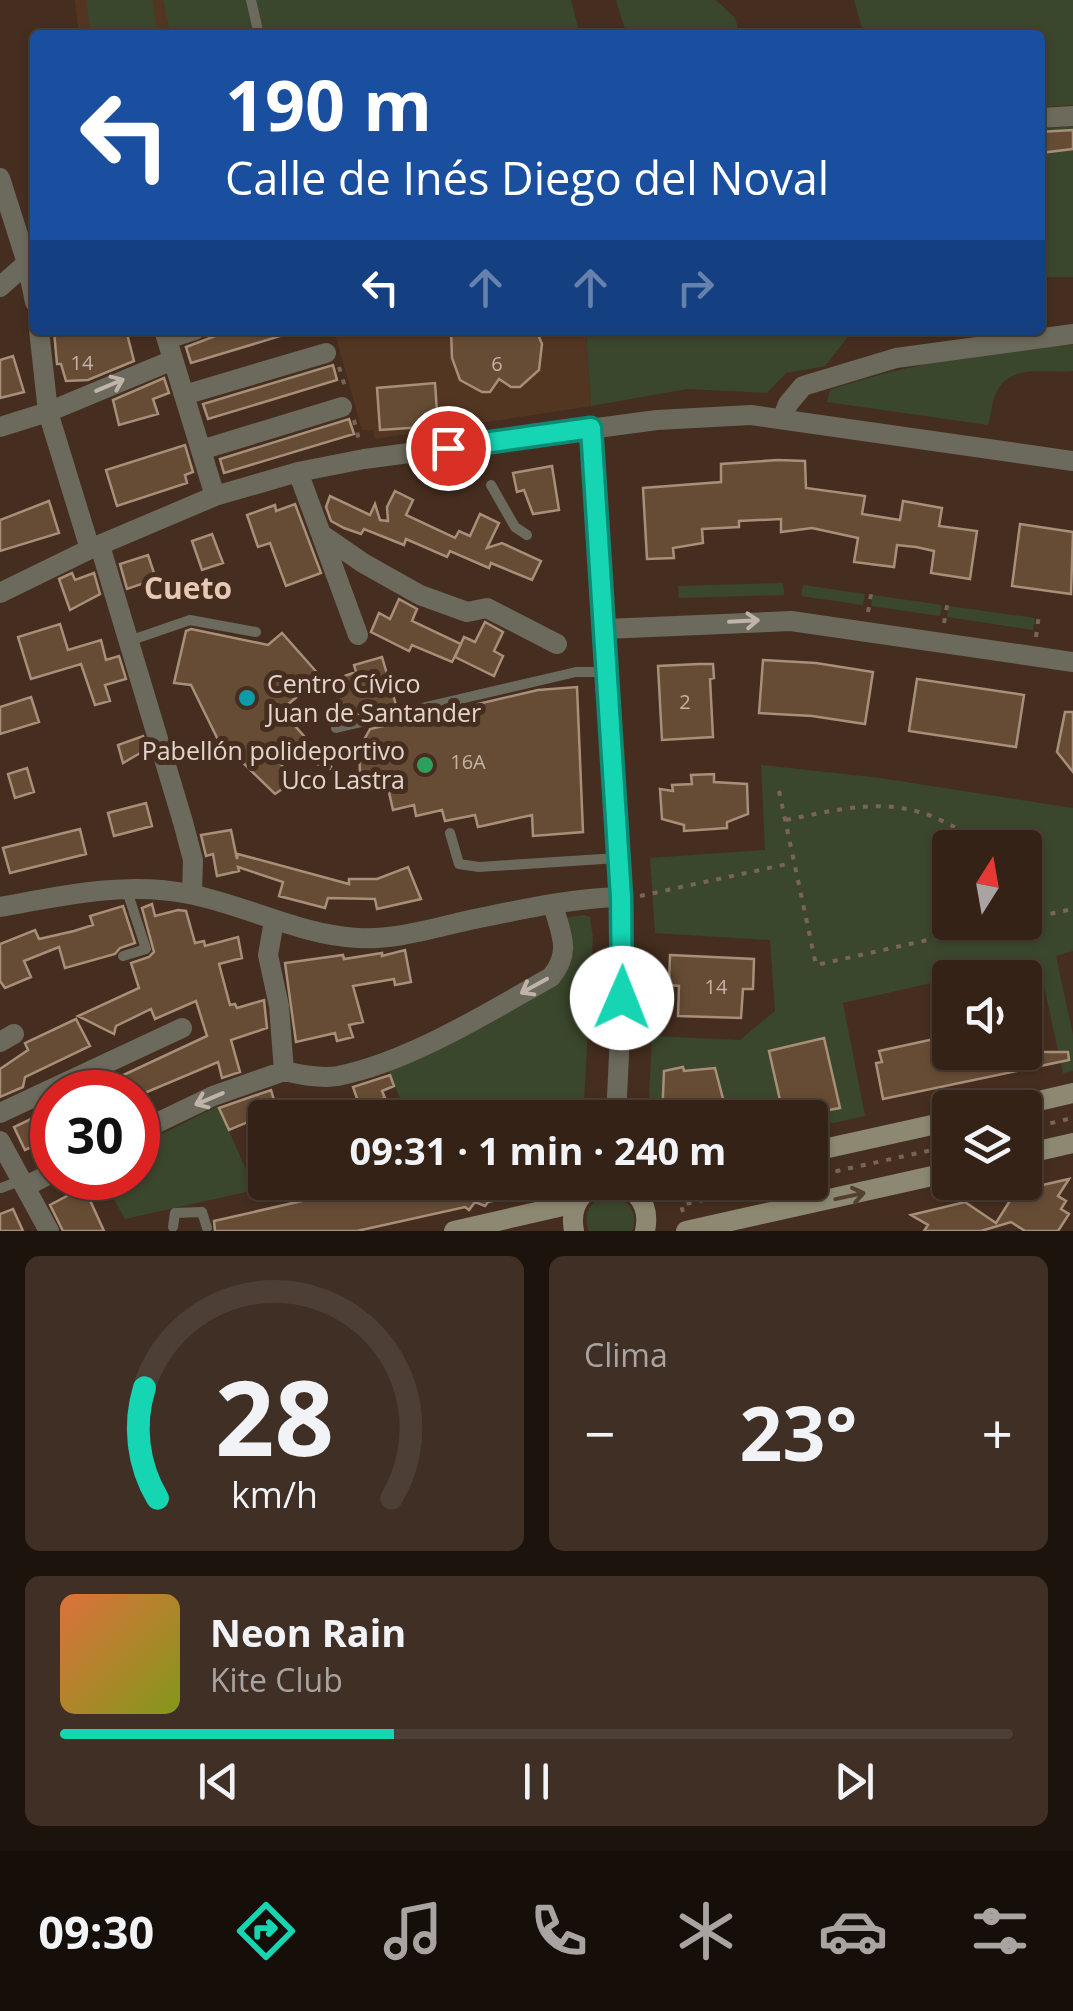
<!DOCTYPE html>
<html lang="es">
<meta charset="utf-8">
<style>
body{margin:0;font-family:"Open Sans",sans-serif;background:#3f2f24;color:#f1f3f6;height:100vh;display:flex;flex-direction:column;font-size:38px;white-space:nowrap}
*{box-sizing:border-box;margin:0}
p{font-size:32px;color:#a9a4a1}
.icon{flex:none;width:55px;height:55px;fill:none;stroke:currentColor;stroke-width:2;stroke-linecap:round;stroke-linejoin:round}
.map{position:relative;height:1231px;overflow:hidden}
.drawer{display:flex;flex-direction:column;gap:25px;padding:25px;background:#1d130d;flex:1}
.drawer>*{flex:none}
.hud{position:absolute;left:30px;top:30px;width:1015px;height:305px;border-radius:10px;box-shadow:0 2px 8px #0004,0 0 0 2px #4e3f36;background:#1a4fa0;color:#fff;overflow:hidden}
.needle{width:65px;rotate:11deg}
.fabs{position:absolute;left:932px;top:830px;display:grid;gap:20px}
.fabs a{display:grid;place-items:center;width:110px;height:110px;border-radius:10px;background:#342217;box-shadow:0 2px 8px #0004,0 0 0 2px #4e3f36;font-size:50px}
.speed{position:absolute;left:30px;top:1070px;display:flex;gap:20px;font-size:50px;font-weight:700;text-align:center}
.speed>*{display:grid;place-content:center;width:130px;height:130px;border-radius:50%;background:#342217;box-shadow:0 2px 8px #0004,0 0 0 2px #4e3f36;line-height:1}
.speed .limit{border:15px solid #d22;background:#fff;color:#111}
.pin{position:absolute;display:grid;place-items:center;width:85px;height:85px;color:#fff;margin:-42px;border:5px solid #fff;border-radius:50%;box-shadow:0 2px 10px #0007}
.me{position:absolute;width:110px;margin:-55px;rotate:1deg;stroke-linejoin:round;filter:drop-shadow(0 0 8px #0008)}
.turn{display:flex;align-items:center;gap:35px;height:210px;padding:0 30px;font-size:45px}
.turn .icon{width:130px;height:130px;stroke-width:2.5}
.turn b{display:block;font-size:70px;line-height:85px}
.lanes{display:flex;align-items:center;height:95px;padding:0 30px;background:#0003;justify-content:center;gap:50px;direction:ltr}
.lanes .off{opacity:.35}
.big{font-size:75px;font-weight:700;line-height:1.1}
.drawer .widget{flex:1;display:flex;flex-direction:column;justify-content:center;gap:15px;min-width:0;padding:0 35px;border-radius:15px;background:#3f2f24}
.drawer .dial{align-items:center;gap:0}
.dial svg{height:260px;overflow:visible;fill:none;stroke:#4e3f36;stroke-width:7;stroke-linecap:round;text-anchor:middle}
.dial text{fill:#f1f3f6;stroke:none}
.song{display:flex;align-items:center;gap:30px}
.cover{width:120px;height:120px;border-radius:15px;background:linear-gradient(135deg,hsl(20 70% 55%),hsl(70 70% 35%))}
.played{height:10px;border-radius:5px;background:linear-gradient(90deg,#15d5b3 35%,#4e3f36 35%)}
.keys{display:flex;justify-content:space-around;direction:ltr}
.heat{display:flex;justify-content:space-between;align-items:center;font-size:55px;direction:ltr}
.drawer .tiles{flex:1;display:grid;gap:25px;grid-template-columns:1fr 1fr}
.widget:last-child{grid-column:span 2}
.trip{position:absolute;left:248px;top:1100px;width:580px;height:100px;border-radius:10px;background:#342217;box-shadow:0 2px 8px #0004,0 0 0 2px #4e3f36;font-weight:700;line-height:100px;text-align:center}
.tab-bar{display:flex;height:160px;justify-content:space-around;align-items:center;background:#150e09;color:#a9a4a1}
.tab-bar .icon{width:70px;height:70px}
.tab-bar .active{color:#15d5b3}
.tab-bar b{font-size:45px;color:#f1f3f6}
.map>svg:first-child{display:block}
.built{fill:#533622}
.green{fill:#3b472c;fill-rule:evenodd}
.building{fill:#664c35;stroke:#a78f79;stroke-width:2.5}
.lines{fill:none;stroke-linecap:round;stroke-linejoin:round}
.path{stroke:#796558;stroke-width:4;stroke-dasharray:5 8;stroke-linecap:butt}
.lane{stroke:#6c6a5c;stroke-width:10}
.street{stroke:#6c6a5c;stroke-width:20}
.secondary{stroke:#8c8871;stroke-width:20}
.oneway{stroke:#c0b4aa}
.oneway2{stroke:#53402f}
.route-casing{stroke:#0e8a74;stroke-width:25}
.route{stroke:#15d5b3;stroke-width:18}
.culture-dot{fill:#0f9aa8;stroke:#452e1f;stroke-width:4}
.leisure-dot{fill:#2e9e5b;stroke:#452e1f;stroke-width:4}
.labels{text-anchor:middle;stroke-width:10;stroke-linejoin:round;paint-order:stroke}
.number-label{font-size:20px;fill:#c4b2a6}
.poi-label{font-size:25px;fill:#e4d4cb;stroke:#452e1f;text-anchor:start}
.quarter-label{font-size:30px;font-weight:bold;fill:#e6c8b5;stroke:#452e1f}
</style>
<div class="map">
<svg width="1073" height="1231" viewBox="0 0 1073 1231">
<rect width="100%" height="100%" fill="#452e1f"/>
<path class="built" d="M75 0H163L170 35H79Z
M334 330H586L591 406 375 439 373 430H362Z"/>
<path class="green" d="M86 0H152L158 35H91Z
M163 0H571L580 35H170Z
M616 0H716L735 18 740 35H627Z
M854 0H1073V105L1040 107V35H864Z
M1073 126V277H1040V129Z
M586 330H853L825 366 786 373 767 393 687 389 591 406Z
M1073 345V371C1046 374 1011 362 996 393 991 403 992 414 988 425L827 402 830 390C902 365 996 349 1073 345Z
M783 583 784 595 679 598 678 586Z
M803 585 865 594 863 605 801 596Z
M873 595 942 605 940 616 871 606Z
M949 606 1035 618 1033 630 947 617Z
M761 765 880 778 1073 808V951L1056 956 1073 1035V1071L1063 1073 1038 959 843 1003 865 1116 810 1128V1118H648L652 1036 740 1040 775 1011 770 940 655 933 650 858 765 850ZM950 848H1025V922H950Z
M585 915 590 917 593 939 584 1101 540 1100 520 1117H397L406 1113 387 1066 550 988 562 918Z
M218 1106 255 1190 125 1219 102 1178H138V1146Z
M607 1196C628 1197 639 1211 632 1231H589C582 1214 590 1201 607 1196Z"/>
<path class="building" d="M1073 130V149L1040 153V132Z
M126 330 134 361 88 380 66 381 61 364H57L54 331Z
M231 330H286L287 334 191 363 186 347Z
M451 330H536L542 344 539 370 520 387H511L499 379 490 392H482L460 380 452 358Z
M13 356 24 392 0 398V360Z
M333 365 337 380 208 419 203 404Z
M164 378 169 393 153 399 158 414 119 425 113 400Z
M435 383 438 426 380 430 377 388Z
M349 419 354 434 224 473 220 459Z
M185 445 193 472 185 475 187 483 117 506 106 470Z
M778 460 805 461 806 488 865 496 862 514 900 520 903 501 942 508 939 526 977 531 970 579 931 573 934 551 916 547 897 545 894 567 854 562 858 538 812 528 781 532V519L739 521V527L702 529 703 543 673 548 674 558 647 559 643 488 721 482V464Z
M552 466 559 510 533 514 524 490 517 492 513 473Z
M395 491 413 500 406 515 455 538 459 531 470 536 480 514 499 523 487 548 502 543 541 561 532 580 491 563 489 568 450 551 447 557 406 539 404 545 364 529 361 534 344 528 331 521 326 507 330 496 370 515 375 504 380 520 388 521 387 507Z
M49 501 59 533 0 551V520Z
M295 504 321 573 286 586 270 543 258 547 247 515 275 505 276 511Z
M1020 524 1073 532 1071 594 1012 586Z
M212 534 223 563 202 570 192 541Z
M148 555 156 579 127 589 120 564Z
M72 573 75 580 94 573 100 594 70 610 59 579Z
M399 599 417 609 412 621 461 644 452 662 412 645 409 651 371 632 379 613 390 619Z
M485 622 503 632 494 651 503 656 494 676 455 657 464 637 475 642Z
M60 624 68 650 101 640 106 660 119 656 126 679 105 685 110 701 95 705 81 664 31 679 18 637Z
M191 629 268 645 282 633 321 677 281 710 334 770 267 746 294 781 275 794 234 754 227 758 191 685 174 683 186 631Z
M382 657 396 705 345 717 333 680 356 672 354 665Z
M763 660 816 663 873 672 865 724 812 716 759 713Z
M699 664H713L714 678 710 679 713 737 662 740 658 666Z
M917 679 1024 695 1016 747 909 731Z
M577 687 583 832 533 836 532 815 478 827 475 815 445 821 442 810 416 816 414 805 393 810 388 788 376 790 360 773 359 749 370 729 538 690Z
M31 697 39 722 0 734V707Z
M1065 712H1073V772L1057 752Z
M143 736 147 749 123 763 118 745Z
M27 768 34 792 15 798 8 774Z
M714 774V782L747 784 748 814 727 822V828L684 831V825L662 819 660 789 673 791 672 785 692 784 691 775Z
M146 803 152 826 114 836 108 813Z
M80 829 86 854 10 873 3 848Z
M231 830 237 859 238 854 349 884V879H377L408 867 421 899 377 909 375 899 328 898 325 908 279 896 283 882 238 867 239 871 217 876 213 854 206 856 201 835Z
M152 904 155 916 178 910 186 911 195 943 204 941 205 946 238 937 242 958 219 964 230 1005 235 1004 237 1008 264 1000 267 1028 231 1040 240 1072 222 1078 218 1062 147 1092H87L207 1036 196 1001 155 1019 151 1009 116 1026 114 1034 78 1016 139 988 131 963 149 957 154 952 142 908Z
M123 906 135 943 120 948 115 954 65 968 59 947 24 961 31 977 5 988 0 981V944L35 930 39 939 74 931 93 925 90 916Z
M405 950 411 982 395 985 394 979 353 986 363 1022 349 1025 353 1037 337 1041 335 1033 296 1042 285 963 343 955 344 959 382 953V956Z
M670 955 754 959 753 989H743L741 1018 678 1016 679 986 669 985Z
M76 1019 90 1046 25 1077 23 1087 0 1097V1069L28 1050 25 1043Z
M1032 1022 1039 1052H1068L1069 1060 883 1099 876 1063 882 1062 879 1051 948 1036 950 1052H1025V1023Z
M824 1038 840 1108 784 1118 769 1051Z
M683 1067 684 1071 715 1068 728 1118H662L664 1071Z
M390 1075 394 1086 382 1091 385 1098 360 1107 353 1087Z
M271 1090 277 1110 229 1130 219 1108Z
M52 1109V1137L25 1150 14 1127Z
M1069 1179 1058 1196 1066 1201 1061 1209 1069 1214 1058 1231H1025L1011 1222 981 1231H924L928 1225 911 1215 965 1202 996 1223 1016 1191Z
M385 1182H543L544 1190 488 1202 485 1206 475 1202 469 1210 465 1207 357 1231H215L214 1221Z
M84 1187 104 1231H63L50 1205Z
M13 1209 23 1231H0V1214Z"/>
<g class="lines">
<path class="path" d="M339 367 345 387
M354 420 359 440
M868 612 872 589
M944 623 948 600
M1036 637 1039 614
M779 791 816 965 1008 922
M786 820C872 802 911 793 987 848
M1025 883 1034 894 1040 914
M640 896 792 863
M1025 919 1073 909
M1025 1129 1073 1118
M810 1177 950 1146
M706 1182 709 1200
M683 1212 681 1205 786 1182"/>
<path class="lane" d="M251 0 259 35
M491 485 515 527 527 535
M129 641 190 620 256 632
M336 728 576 672H606
M450 833 459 864 479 867 618 858
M123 956 146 949 127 891
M1 1188 22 1180
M173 1227 175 1213 202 1212 207 1228"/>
<path class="street" d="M1040 118 1073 116
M0 178 27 263 35 302
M0 287 27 263 35 261
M39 330 48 412 90 549
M164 330 215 496
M167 339 195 330
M184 395 326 353
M782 419 788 404 803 386 896 358 1073 334
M0 427 48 412 173 360
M591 428 621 897 623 970 616 1118
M201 450 342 407
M298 472 321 534 363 563 420 595 467 612 487 608 557 644
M321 534 358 635
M100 546 183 822 193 860 192 894
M0 593 90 549 215 496 298 472 364 459 657 420 751 415 1073 461
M605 629 791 621 1073 662
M0 907C61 896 127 881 189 894 246 905 299 935 358 938 396 940 433 928 470 920 519 910 571 898 621 897
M274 921 268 955 279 1006 284 1071
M0 1042 14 1034
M284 1071C301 1075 321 1079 338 1076 409 1062 489 1012 551 977 572 952 561 934 553 905
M0 1113 182 1028
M138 1132 213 1096 284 1071
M0 1141 49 1231
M26 1186 52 1173"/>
<path class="secondary" d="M1008 1108 1073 1093
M810 1152 950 1121
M1025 1154 1073 1143
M632 1191 676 1182
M454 1231 576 1203
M574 1231C562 1168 658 1169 645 1231
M686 1231 950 1172"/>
</g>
<defs><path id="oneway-shaft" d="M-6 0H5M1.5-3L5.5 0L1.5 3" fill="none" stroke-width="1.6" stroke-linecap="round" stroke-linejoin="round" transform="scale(2.5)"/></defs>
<g class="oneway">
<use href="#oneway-shaft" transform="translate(110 385) rotate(-23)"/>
<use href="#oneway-shaft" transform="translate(744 621) rotate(-3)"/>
<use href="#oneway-shaft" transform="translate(534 986) rotate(151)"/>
<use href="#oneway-shaft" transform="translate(209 1099) rotate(157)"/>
</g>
<use class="oneway2" href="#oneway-shaft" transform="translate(850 1196) rotate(-12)"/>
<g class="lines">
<g class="route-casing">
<path id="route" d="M448 448 591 428 621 897 622 998"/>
</g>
<use href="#route" class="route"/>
</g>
<circle class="culture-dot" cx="247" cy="698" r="10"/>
<circle class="leisure-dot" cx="425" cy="765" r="10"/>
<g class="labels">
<g class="number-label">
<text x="82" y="370">14</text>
<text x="497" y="371">6</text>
<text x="685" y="709">2</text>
<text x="468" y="769">16A</text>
<text x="716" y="994">14</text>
</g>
<g class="poi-label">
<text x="267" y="693">Centro Cívico<tspan x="267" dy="29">Juan de Santander</tspan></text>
<text x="405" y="760" text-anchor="end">Pabellón polideportivo<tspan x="405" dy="29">Uco Lastra</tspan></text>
</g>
<g class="quarter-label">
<text x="188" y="599">Cueto</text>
</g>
</g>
</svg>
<div class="fabs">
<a><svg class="needle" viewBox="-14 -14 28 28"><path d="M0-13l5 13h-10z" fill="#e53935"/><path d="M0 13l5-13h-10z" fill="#a9a4a1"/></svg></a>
<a><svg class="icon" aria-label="sound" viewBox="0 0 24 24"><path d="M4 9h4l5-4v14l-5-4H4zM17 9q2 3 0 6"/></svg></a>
<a><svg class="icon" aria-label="layers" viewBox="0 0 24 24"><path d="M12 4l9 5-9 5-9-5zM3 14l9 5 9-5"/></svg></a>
</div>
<div class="speed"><div class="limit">30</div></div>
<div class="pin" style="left:448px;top:448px;background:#d93025"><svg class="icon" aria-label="arrive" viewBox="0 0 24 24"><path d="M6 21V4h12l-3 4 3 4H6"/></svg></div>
<svg class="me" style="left:622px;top:998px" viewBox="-20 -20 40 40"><circle r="19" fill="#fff"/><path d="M0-13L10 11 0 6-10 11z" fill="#15d5b3"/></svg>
<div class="trip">09:31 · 1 min · 240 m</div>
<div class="hud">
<div class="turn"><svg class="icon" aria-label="left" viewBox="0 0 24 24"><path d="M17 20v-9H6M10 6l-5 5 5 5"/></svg><div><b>190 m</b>Calle de Inés Diego del Noval</div></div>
<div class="lanes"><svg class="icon" aria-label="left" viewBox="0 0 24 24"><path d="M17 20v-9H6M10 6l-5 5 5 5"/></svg><svg class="icon off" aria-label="ahead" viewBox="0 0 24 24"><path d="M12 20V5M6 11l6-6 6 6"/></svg><svg class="icon off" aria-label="ahead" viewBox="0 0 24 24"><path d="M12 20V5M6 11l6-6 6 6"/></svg><svg class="icon off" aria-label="right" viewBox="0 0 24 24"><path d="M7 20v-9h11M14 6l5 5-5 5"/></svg></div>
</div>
</div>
<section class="drawer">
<div class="tiles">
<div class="widget dial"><svg viewBox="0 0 100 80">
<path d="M14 69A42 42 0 1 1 86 69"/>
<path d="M14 69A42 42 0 0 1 10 35" stroke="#15d5b3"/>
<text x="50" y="56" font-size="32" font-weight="700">28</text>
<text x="50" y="72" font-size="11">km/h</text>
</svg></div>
<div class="widget"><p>Clima</p>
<div class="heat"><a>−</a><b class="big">23°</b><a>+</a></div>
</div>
<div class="widget">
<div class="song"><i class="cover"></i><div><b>Neon Rain</b><p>Kite Club</p></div></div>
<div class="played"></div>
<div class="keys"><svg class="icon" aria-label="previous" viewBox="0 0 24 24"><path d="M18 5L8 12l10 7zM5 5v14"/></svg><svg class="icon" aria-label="pause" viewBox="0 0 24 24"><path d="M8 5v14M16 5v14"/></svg><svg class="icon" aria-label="next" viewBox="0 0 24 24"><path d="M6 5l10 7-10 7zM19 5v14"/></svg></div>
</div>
</div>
</section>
<nav class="tab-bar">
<b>09:30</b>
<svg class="icon active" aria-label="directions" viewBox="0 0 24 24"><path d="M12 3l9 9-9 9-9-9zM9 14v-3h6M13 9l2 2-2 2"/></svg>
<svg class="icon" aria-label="music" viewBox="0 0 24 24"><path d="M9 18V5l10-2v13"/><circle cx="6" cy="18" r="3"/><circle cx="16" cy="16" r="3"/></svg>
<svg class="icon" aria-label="phone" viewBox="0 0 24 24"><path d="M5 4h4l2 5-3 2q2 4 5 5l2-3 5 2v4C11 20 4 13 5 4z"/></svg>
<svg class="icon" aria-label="climate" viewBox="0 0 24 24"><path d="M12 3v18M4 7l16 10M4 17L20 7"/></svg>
<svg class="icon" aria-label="car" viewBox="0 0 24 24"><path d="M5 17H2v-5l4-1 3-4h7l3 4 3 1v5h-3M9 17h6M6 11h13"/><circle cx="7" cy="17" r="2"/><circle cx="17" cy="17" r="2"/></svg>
<svg class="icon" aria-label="filters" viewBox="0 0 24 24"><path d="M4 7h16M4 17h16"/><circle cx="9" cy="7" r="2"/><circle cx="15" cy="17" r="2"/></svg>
</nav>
